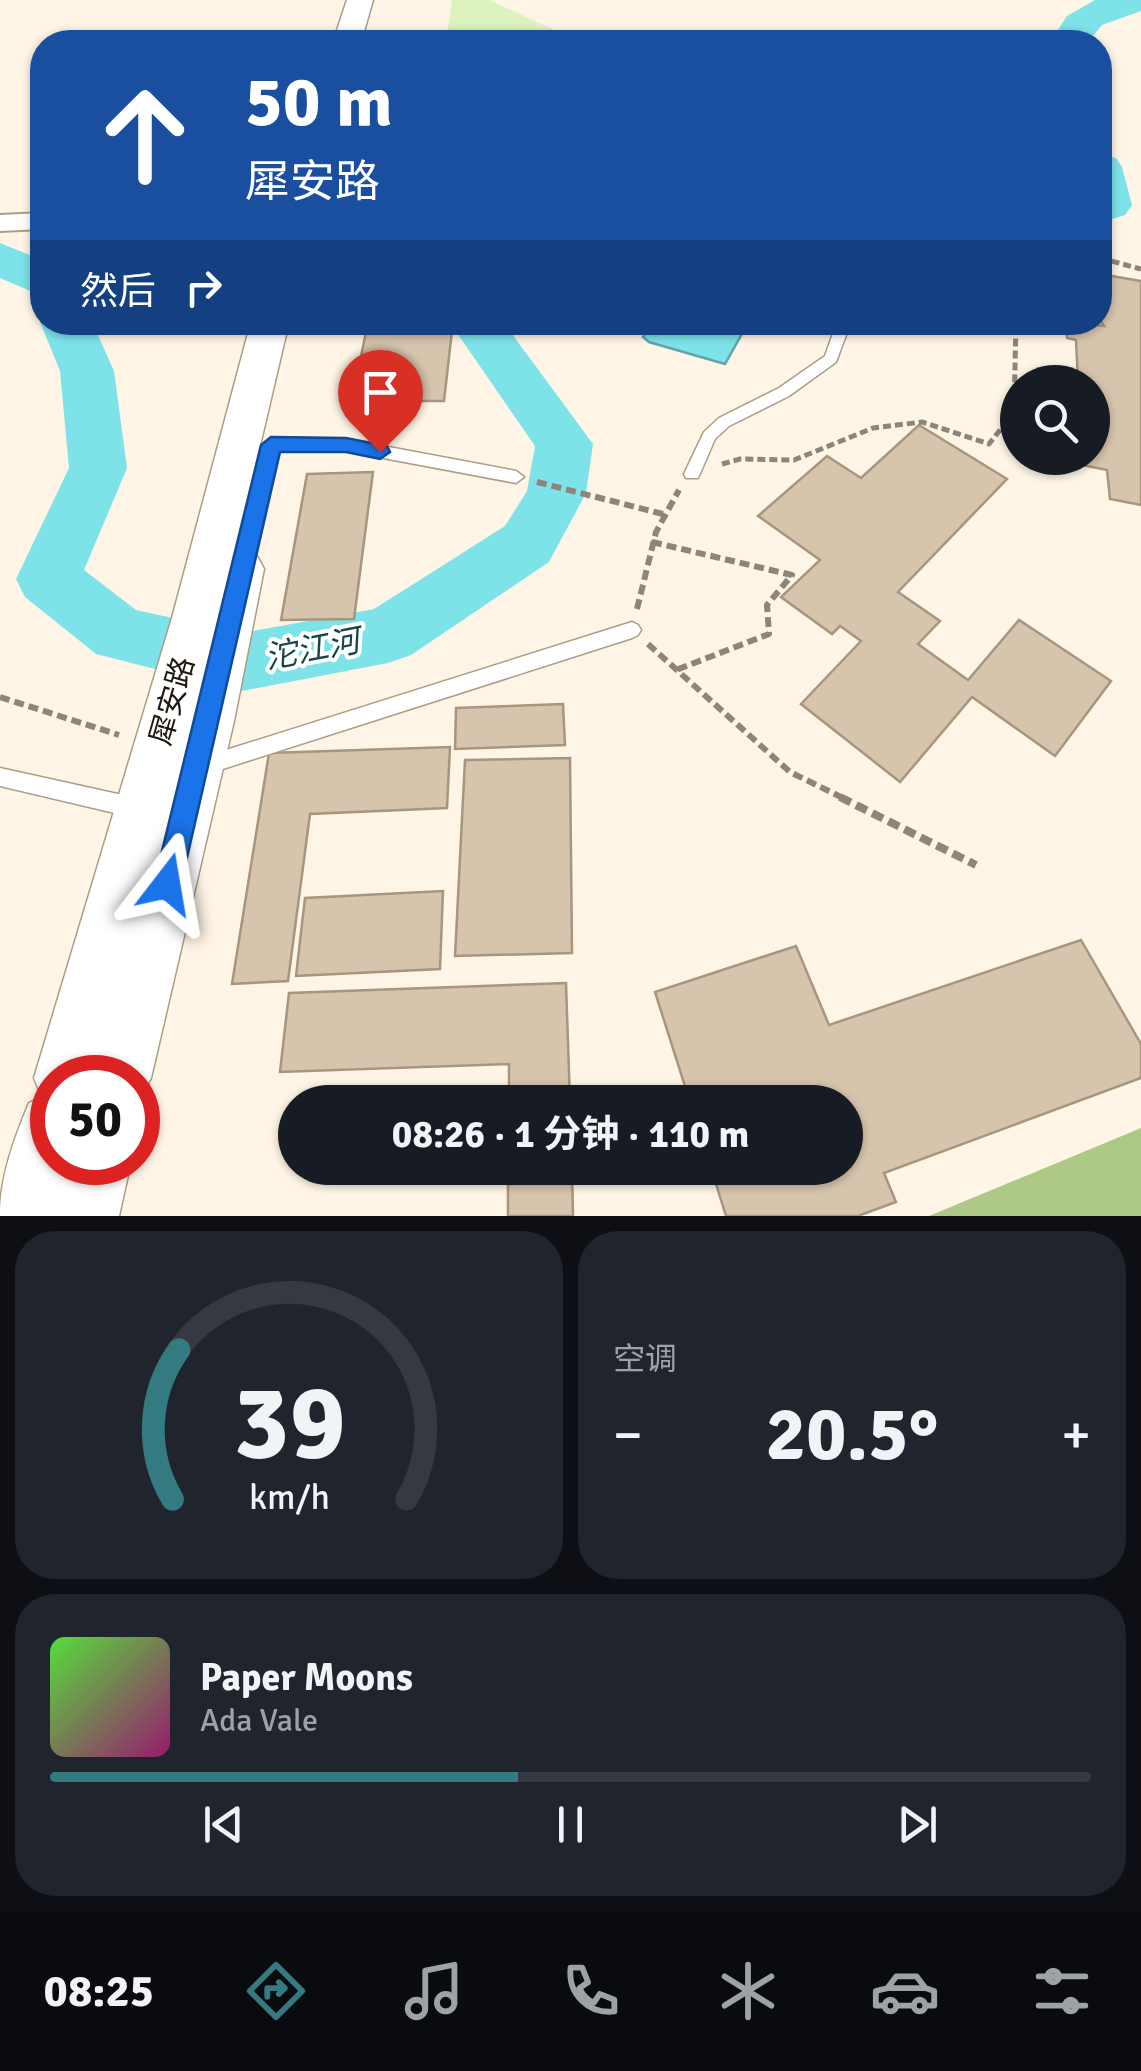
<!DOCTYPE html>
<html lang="zh">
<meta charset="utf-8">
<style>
body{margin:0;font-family:Signika,"Noto Sans SC",sans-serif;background:#20242c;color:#f1f3f6;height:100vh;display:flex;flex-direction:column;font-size:38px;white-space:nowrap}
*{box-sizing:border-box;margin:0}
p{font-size:32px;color:#9ea1a6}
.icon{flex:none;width:55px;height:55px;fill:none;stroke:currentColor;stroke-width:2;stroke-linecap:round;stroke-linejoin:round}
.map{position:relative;height:1216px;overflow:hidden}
.side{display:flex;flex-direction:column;gap:15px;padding:15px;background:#0d0f14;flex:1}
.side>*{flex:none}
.top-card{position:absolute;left:30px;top:30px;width:1082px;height:305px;border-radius:40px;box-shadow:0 2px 8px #0004;background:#1a4fa0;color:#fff;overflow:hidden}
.buttons{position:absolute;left:1000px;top:365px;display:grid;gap:20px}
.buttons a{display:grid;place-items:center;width:110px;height:110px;border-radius:50%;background:#171b24;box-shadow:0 2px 8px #0004;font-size:50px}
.speed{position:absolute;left:30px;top:1055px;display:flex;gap:20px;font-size:50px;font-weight:700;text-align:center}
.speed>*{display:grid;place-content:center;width:130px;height:130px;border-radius:50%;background:#171b24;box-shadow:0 2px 8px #0004;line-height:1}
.speed .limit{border:15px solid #d22;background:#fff;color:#111}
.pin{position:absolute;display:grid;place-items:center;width:85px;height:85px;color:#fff;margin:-102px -42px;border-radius:50% 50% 50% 0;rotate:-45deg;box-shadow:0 0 10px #0007}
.pin .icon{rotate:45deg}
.me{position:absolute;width:110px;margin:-55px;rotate:14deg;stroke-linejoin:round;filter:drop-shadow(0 0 8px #0008)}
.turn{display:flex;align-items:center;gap:35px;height:210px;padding:0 50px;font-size:45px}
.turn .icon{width:130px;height:130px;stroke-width:2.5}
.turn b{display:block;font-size:70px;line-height:85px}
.then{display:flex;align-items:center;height:95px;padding:0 50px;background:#0003;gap:20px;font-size:38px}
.big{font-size:75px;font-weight:700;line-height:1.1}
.side .widget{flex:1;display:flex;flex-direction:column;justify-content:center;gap:15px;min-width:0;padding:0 35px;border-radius:40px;background:#20242c}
.side .dial{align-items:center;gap:0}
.dial svg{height:260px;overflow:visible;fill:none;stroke:#363941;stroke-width:7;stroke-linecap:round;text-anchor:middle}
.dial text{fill:#f1f3f6;stroke:none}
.song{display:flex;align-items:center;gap:30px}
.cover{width:120px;height:120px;border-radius:15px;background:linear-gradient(135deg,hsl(110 70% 55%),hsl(320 70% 35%))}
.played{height:10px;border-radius:5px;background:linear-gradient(90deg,#337b81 45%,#363941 45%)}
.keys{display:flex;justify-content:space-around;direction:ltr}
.heat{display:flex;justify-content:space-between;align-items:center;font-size:55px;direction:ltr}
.side .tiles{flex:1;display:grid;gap:15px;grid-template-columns:1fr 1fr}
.widget:last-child{grid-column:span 2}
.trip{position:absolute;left:278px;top:1085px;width:585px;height:100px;border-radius:50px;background:#171b24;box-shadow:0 2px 8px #0004;font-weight:700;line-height:100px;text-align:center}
.dock{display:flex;height:160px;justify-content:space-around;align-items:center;background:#090b0e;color:#9ea1a6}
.dock .icon{width:70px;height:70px}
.dock .selected{color:#337b81}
.dock b{font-size:45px;color:#f1f3f6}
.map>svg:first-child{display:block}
.green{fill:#dcf3bd}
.forest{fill:#adc985}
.water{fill:#7de3e9;stroke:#60a6a8;stroke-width:2.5}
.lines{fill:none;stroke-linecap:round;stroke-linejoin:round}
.river{fill:#7de3e9;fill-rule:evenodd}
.building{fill:#d6c4ac;stroke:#a7957e;stroke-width:2.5}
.service-casing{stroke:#ac9d84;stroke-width:3}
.minor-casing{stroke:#ac9d84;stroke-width:4}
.secondary-casing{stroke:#ac9d84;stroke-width:3}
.path-far2{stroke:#8d8579;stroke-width:5;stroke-dasharray:8 4;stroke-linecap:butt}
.path-far1{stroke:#8d8579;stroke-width:6;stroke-dasharray:10 5;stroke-linecap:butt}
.path{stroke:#8d8579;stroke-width:8;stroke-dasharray:12 6;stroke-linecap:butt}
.service{fill:#fff;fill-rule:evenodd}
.minor{fill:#fff;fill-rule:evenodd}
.secondary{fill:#fff;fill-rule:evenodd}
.route{fill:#1a73e8;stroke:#114b97;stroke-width:2.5}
.labels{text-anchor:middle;stroke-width:8;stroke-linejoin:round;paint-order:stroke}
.street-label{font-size:30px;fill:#1e180f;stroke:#fff}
.water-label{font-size:32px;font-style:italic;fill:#174649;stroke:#fff}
</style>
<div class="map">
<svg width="1141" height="1216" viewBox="0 0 1141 1216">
<rect width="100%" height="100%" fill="#fff5e6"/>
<path class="green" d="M452 0H489L574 39 446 42Z"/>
<path class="forest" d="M1141 1128V1216H929Z"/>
<path class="water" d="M652 323V322L748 323 725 364 649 342 643 337Z"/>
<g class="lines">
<path class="river" d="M1095 0H1141V11L1102 25 1088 42H1050L1067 16Z
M1100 154 1116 158 1122 167 1132 205 1125 215 1100 223Z
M0 243 42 260V296L0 278Z
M42 318V322H92L114 371 127 468 84 570 136 610 242 633 374 609 505 526 527 491 535 446 459 336 462 322H514L512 334 593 444 586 493 549 562 411 655 388 663 242 691 96 654 25 597 16 579 69 468 60 371 40 322Z"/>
</g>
<path class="building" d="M1112 276 1141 281V505L1110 499 1107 470 1082 465 1081 458H1092V382H1078L1076 340 1067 338 1066 322 1104 326 1100 320V277Z
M368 322H453L444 401H352Z
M919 425 1007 479 898 592 940 621 918 644 968 680 1019 620 1111 681 1055 756 972 697 900 782 801 704 861 641 840 626 832 634 781 597 820 560 758 516 827 456 861 478Z
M373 472 354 619 281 620 307 474Z
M563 704 565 745 455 749 456 708Z
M450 747 447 808 310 814 288 981 232 984 269 753Z
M570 758 572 953 455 956 465 760Z
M443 891 440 969 296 976 305 898Z
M1081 940 1141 1044V1078L884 1173 896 1202 858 1216H726L711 1168H845V1102H690L655 992 796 946 829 1025Z
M566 983 570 1102H509V1064L280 1072 289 993Z
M508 1168H572L573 1216H508Z"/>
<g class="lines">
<g class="service-casing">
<path id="service" d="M837 322H851L836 362 789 396 729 426 715 439 698 478H686L684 474 704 432 719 418 779 388 825 356Z
M271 439H346L516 471 524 477 516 483 346 451H271L263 445Z
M632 622 638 625 641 630 638 635 632 638 204 775 197 772 194 766 197 760 204 757Z
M0 768 136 798 143 801 146 808 143 815 136 818 0 786Z"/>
</g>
<g class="minor-casing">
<path id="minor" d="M42 213V229L0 231V215Z"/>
</g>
<g class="secondary-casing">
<path id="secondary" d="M347 0H373L361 42H333Z
M251 322H289L235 552 257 556 264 569 234 721 151 1078 138 1102V1078H52V1162H131L119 1216H0C0 1177 14 1139 29 1103L42 1097 34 1078 172 618Z"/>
</g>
<path class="path-far2" d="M1100 258 1141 269
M722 464 740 459 794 460 873 428 922 422 989 444 1014 412 1016 322"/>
<path class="path-far1" d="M537 482 663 514
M652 542 792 575 767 605 769 634 676 670
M637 609 656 532 679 490
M648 644 790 772 845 799
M0 697 119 735"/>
<path class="path" d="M840 797 976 865"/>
<use href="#service" class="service"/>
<use href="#minor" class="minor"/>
<use href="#secondary" class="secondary"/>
</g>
<path class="route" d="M271 437 346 438 387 446 390 452 380 459 346 452H280L181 884 177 894 167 898 158 894 154 884 261 445Z"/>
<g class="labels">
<g class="street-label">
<text transform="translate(172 701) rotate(-74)" y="10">犀安路</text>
</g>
<g class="water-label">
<text transform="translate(312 649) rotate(-11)" y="11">沱江河</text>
</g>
</g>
</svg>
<div class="buttons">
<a><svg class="icon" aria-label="search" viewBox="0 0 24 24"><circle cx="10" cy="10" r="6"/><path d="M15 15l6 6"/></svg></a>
</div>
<div class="speed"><div class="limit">50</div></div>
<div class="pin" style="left:380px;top:452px;background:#d93025"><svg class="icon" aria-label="arrive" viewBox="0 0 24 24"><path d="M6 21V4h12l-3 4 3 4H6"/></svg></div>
<svg class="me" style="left:167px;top:884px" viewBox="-20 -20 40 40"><path d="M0-17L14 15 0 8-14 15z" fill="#1a73e8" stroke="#fff" stroke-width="4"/></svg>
<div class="trip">08:26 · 1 分钟 · 110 m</div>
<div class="top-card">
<div class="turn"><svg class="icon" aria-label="ahead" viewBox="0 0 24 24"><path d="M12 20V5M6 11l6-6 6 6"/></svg><div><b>50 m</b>犀安路</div></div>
<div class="then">然后<svg class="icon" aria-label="right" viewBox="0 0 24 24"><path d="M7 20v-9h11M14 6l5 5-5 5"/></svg></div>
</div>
</div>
<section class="side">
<div class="tiles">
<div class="widget dial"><svg viewBox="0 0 100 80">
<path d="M14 69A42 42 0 1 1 86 69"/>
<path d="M14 69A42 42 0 0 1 16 23" stroke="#337b81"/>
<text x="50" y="56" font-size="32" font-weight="700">39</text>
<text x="50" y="72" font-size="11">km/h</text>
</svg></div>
<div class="widget"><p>空调</p>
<div class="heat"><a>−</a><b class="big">20.5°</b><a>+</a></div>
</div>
<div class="widget">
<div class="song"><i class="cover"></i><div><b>Paper Moons</b><p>Ada Vale</p></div></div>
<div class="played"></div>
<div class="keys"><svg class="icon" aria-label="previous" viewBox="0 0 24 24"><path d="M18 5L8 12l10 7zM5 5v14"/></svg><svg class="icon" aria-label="pause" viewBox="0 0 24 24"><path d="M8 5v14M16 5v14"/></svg><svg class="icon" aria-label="next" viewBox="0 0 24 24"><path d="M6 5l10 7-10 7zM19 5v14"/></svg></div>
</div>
</div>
</section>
<nav class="dock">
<b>08:25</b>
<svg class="icon selected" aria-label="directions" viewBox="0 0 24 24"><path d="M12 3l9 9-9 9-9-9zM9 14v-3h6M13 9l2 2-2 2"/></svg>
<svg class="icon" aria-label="music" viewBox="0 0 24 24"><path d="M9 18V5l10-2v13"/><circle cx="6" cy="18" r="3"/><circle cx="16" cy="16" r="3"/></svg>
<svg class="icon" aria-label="phone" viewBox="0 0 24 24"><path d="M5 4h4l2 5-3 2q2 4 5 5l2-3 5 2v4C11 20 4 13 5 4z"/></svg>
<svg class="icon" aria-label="climate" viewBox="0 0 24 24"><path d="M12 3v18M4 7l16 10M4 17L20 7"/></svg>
<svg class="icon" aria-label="car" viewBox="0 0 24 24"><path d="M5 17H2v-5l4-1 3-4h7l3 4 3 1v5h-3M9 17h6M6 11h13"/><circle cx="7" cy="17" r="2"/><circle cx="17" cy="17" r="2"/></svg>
<svg class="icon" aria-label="filters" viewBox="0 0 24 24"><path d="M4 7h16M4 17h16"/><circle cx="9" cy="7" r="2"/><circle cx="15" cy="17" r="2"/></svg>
</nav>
